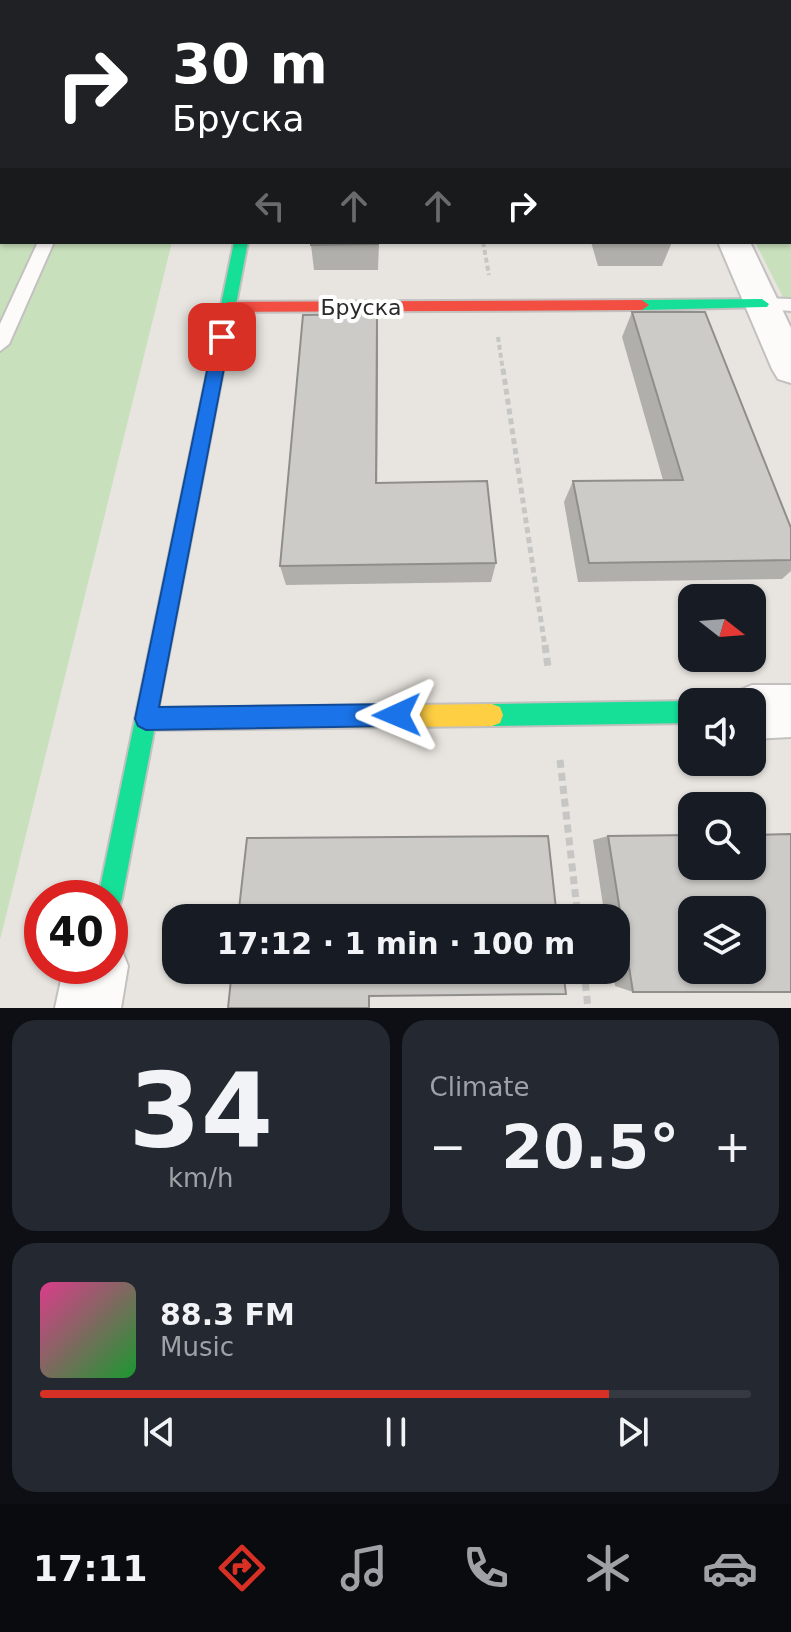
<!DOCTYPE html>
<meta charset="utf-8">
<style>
body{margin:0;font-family:"DejaVu Sans",sans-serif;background:#242831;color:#f1f3f6;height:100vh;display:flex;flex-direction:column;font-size:30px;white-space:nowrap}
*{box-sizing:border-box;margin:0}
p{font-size:26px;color:#9ea1a6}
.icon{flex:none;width:44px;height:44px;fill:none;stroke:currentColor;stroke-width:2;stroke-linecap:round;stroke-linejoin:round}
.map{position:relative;height:1008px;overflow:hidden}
.details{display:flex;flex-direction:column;gap:12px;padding:12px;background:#0d0f14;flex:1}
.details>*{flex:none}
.top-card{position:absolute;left:0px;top:0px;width:792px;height:244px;box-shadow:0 2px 6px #0004;background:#202124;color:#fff;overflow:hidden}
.needle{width:52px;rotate:107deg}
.tools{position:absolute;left:678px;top:584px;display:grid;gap:16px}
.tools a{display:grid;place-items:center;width:88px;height:88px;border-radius:16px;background:#171b24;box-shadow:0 2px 6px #0004;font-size:40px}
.speed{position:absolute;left:24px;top:880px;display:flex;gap:16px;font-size:40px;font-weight:700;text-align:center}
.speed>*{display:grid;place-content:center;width:104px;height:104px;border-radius:50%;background:#171b24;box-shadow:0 2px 6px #0004;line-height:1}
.speed .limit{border:12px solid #d22;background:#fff;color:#111}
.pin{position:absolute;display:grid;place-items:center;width:68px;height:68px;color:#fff;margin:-34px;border-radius:16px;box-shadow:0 4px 12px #0006}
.me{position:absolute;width:88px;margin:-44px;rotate:269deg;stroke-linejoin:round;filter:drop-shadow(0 0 6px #0008)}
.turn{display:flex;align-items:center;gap:28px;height:168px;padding:0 40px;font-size:36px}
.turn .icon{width:104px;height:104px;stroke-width:2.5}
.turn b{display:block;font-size:56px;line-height:68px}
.lanes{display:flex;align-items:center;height:76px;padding:0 40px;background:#0003;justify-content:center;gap:40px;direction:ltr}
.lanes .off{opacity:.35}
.big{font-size:60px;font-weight:700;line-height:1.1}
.details .widget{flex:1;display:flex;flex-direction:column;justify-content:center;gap:12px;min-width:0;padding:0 28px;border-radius:24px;background:#242831}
.details .dial{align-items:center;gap:0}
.dial b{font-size:104px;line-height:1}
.song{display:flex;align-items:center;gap:24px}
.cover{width:96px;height:96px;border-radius:12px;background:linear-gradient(135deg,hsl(330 70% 55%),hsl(130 70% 35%))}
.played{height:8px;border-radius:4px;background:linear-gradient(90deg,#d93025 80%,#363941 80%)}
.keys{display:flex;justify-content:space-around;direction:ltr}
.heat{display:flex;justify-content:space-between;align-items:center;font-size:44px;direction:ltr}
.details .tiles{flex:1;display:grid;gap:12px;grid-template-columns:1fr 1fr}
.widget:last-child{grid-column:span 2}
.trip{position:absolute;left:162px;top:904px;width:468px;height:80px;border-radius:24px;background:#171b24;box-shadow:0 2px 6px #0004;font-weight:700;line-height:80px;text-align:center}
.menu{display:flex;height:128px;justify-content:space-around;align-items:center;background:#090b0e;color:#9ea1a6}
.menu .icon{width:56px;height:56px}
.menu .current{color:#d93025}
.menu b{font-size:36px;color:#f1f3f6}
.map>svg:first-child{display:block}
.green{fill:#c9e0bc}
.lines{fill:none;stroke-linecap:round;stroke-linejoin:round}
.lane-casing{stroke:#c2c1c0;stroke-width:4}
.street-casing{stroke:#c2c1c0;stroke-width:4}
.fast-casing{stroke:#c2c1c0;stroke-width:4}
.slow-casing{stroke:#c2c1c0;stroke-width:4}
.jam-casing{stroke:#c2c1c0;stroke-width:4}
.path-far2{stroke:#c6c6c5;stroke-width:4;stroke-dasharray:5 3;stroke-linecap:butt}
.path-far1{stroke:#c6c6c5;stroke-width:5;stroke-dasharray:6 4;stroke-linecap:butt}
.path{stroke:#c6c6c5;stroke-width:7;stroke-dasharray:8 5;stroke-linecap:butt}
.lane{fill:#fcfbfa;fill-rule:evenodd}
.street{fill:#fcfbfa;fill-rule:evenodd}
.fast{fill:#16e098;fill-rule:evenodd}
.slow{fill:#ffcf43;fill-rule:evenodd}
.jam{fill:#f24e42;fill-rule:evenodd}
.wall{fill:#b0afab}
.shaded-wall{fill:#908e8b}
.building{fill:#cdcbc7;stroke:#908e8b;stroke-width:2;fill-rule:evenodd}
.route{fill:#1a73e8;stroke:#114b97;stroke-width:2}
.labels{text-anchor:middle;stroke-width:8;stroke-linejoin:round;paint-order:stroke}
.street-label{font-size:22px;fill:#2a2a2a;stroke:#fff}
</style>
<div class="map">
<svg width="791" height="1008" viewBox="0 0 791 1008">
<rect width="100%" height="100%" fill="#e8e5e0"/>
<path class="green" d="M0 0 756 2H2V242H172L0 940Z
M791 112V313L755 242H790Z"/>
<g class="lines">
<g class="lane-casing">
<path id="lane" d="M150 0H162L149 2Z
M38 242H54L9 344 0 351V324Z
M762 298 791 299V311L756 308 753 304Z"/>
</g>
<g class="street-casing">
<path id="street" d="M718 242H750L791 328V383L778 379 772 369Z
M752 685H791V737L752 739V702H730L733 693Z
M110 940 119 943 128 966 121 1008H55L64 966H110Z"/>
</g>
<g class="fast-casing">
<path id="fast" d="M234 242H248L122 898 119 907 110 910V898H98Z
M762 299 769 304 767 307 642 310 635 305 642 300Z
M692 701V723L492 726 484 723 481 715 484 707 492 704Z"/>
</g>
<g class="slow-casing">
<path id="slow" d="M492 704 500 707 503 715 500 723 492 726 146 730 138 727 135 719 138 711 146 708Z"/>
</g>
<g class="jam-casing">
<path id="jam" d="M642 300 649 305 642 310 228 312 221 307 228 302Z"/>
</g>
<path class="path-far2" d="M483 242 489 275
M498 337 503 371"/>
<path class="path-far1" d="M503 369 545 647"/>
<path class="path" d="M545 645 548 667
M560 760 578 918
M584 970 588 1008"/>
<use href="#lane" class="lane"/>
<use href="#street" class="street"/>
<use href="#fast" class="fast"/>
<use href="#slow" class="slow"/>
<use href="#jam" class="jam"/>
</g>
<path class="wall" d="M379 242 378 270H314L311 245Z
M591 242H672L662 266H598Z
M632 312 791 528V571L782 579 578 582 564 502 573 481 663 480 622 337Z
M377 314V483L496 563 491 582 286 585 280 566Z
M608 836 633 992 615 986 613 970H616V918H605L593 840Z"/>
<path class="shaded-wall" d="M377 314 378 339 377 504 376 483Z"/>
<path class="building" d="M311 242H378V244L311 245Z
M632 312H705L791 528V560L589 563 573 481 683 480Z
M377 314 376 483 487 481 496 563 280 566 303 315Z
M791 834V992H633L608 836 692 835V866H752V835ZM692 910H752V970H692Z
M548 836 557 918H238L247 838Z
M232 970H563L566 994 369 996V1008H228Z"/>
<path class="route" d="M222 331 230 337 159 707 397 704 405 707 408 715 405 723 397 726 146 730 138 726 135 719 214 337Z"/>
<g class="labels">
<g class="street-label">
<text x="361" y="315">Бруска</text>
</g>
</g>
</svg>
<div class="tools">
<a><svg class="needle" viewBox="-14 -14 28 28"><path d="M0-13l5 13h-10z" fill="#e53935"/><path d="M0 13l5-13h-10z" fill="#9ea1a6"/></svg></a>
<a><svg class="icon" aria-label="sound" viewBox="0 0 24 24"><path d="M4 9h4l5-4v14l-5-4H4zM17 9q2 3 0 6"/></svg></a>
<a><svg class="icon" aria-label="search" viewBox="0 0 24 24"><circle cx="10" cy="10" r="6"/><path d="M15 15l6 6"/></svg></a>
<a><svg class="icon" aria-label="layers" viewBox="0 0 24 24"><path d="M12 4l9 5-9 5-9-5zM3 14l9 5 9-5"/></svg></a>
</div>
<div class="speed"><div class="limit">40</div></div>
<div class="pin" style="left:222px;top:337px;background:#d93025"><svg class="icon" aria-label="arrive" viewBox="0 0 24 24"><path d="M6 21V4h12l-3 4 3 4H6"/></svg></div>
<svg class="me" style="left:397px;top:715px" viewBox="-20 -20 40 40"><path d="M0-17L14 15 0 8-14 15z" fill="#1a73e8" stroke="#fff" stroke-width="4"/></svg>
<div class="trip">17:12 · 1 min · 100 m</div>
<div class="top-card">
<div class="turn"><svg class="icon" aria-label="right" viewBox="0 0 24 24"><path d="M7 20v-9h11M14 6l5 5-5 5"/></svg><div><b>30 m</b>Бруска</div></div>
<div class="lanes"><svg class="icon off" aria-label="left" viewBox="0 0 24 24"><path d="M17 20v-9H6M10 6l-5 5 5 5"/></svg><svg class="icon off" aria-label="ahead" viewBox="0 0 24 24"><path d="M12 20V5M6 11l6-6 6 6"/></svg><svg class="icon off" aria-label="ahead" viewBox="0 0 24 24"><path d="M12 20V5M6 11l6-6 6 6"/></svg><svg class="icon" aria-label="right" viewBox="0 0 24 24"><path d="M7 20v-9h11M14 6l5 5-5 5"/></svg></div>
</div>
</div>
<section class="details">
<div class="tiles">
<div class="widget dial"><b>34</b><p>km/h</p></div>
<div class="widget"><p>Climate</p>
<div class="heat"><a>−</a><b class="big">20.5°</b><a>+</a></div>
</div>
<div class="widget">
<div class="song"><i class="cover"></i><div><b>88.3 FM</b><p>Music</p></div></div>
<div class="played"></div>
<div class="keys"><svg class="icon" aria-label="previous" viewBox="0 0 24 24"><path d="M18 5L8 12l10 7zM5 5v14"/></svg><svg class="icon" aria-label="pause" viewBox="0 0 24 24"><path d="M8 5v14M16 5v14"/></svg><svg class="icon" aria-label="next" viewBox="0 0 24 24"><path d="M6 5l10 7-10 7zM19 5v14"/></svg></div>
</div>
</div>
</section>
<nav class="menu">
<b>17:11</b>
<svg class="icon current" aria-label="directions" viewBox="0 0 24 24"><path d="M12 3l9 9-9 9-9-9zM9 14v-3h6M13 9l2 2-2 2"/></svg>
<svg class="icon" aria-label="music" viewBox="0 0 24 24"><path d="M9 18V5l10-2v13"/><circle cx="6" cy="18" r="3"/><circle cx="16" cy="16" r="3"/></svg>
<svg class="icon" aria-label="phone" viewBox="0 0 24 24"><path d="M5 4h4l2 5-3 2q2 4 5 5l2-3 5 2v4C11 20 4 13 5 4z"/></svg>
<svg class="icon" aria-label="climate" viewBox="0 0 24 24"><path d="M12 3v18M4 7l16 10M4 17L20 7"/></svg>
<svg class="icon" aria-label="car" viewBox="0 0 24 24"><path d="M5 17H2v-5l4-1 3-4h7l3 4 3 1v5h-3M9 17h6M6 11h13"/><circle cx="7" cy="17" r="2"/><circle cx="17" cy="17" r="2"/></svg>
</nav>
